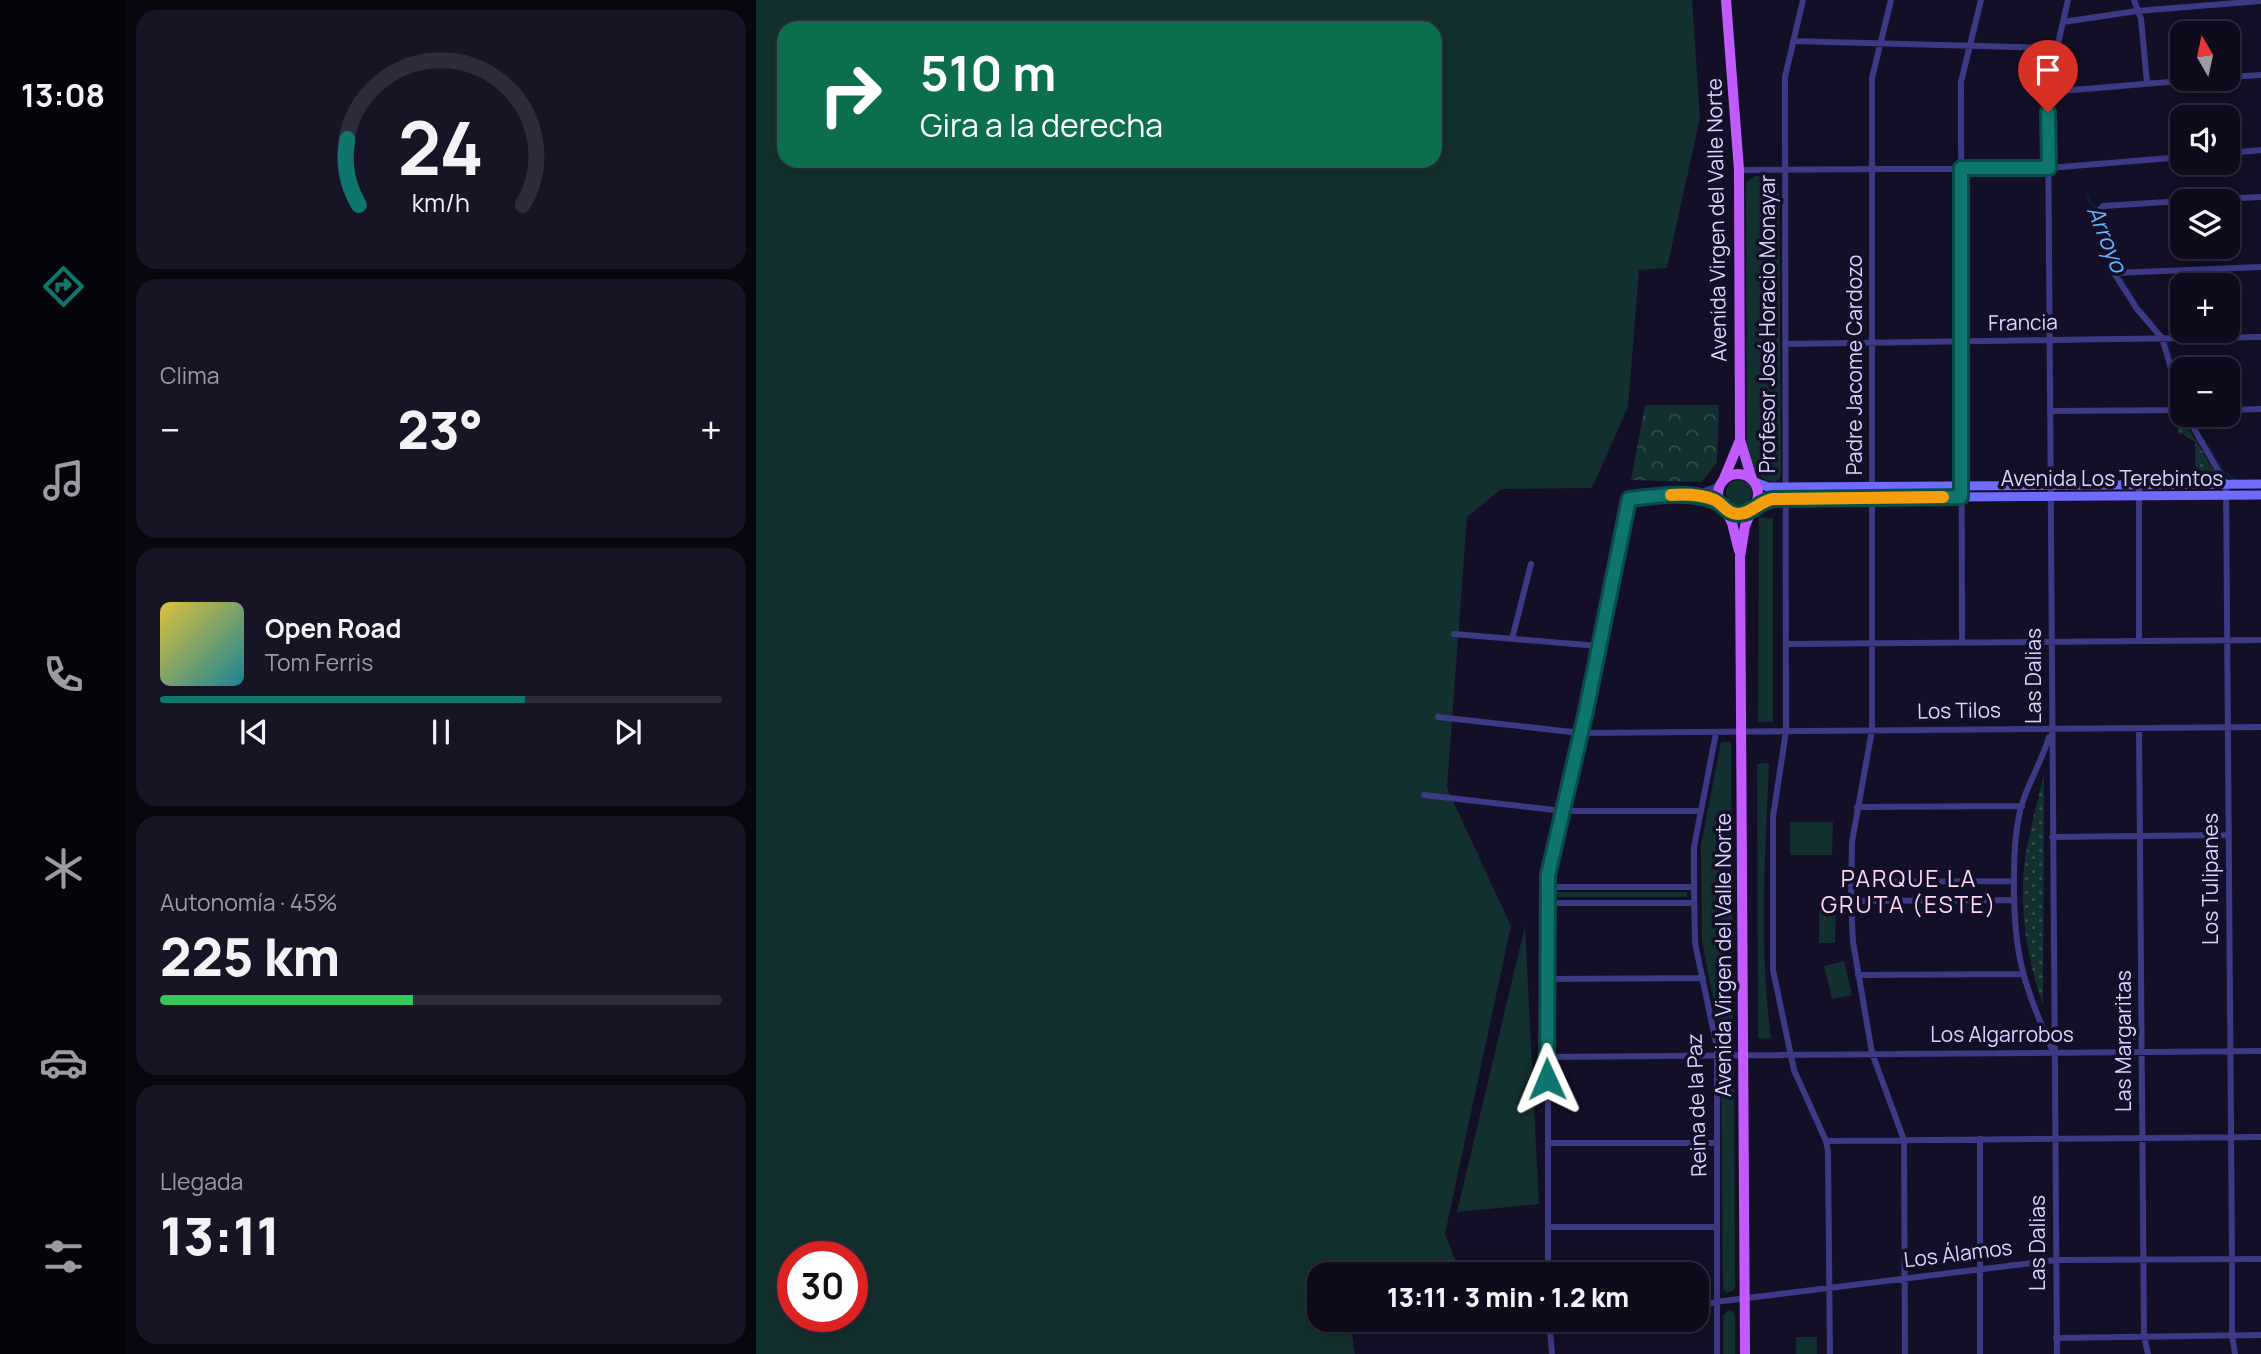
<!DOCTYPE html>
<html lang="es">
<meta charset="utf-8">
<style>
body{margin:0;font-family:Manrope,sans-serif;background:#171425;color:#f1f3f6;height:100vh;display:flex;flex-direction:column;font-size:26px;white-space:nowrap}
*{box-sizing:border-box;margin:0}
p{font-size:23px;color:#9b9ba3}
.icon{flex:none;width:38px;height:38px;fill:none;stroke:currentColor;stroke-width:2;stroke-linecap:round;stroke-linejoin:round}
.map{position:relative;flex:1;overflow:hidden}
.details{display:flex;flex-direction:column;gap:10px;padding:10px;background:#08060f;width:630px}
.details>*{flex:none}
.top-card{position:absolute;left:21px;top:21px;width:665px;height:147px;border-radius:21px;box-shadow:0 4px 18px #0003,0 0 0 2px #2e2b3b;background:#0b6e4f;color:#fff;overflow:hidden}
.needle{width:46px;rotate:351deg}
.tools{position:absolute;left:1414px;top:21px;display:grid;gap:14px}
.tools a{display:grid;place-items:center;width:70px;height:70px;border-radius:14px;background:#0e0b1c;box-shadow:0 4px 18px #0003,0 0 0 2px #2e2b3b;font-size:35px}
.speed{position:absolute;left:21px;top:1241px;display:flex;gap:14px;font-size:35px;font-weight:700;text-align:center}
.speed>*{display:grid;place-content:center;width:91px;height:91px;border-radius:50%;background:#0e0b1c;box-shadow:0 4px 18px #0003,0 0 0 2px #2e2b3b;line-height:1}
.speed .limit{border:10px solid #d22;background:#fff;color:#111}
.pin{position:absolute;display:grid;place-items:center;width:60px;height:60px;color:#fff;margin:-72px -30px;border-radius:50% 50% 50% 0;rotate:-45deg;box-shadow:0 0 7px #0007}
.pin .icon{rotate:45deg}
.me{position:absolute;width:77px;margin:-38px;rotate:359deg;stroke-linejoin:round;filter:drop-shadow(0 0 5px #0008)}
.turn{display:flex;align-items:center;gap:24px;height:147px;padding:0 28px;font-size:32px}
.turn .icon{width:91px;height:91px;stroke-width:2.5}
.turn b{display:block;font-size:49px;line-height:60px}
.big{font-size:52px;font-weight:800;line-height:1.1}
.details .widget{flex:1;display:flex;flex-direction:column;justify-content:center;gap:10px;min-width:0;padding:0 24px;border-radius:21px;background:#171425}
.details .dial{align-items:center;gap:0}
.dial svg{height:182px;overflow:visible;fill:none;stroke:#2e2b3b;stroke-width:7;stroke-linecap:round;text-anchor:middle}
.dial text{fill:#f1f3f6;stroke:none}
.song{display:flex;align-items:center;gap:21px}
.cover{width:84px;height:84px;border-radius:10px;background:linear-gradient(135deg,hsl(50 70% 55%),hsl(190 70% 35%))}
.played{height:7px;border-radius:4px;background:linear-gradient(90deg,#0f766e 65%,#2e2b3b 65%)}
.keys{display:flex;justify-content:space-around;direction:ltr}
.heat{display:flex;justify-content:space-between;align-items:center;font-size:38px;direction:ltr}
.charge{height:10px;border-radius:5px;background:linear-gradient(90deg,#34c759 45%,#2e2b3b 0)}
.trip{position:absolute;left:551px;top:1262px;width:402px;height:70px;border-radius:21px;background:#0e0b1c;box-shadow:0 4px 18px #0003,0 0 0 2px #2e2b3b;font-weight:800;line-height:70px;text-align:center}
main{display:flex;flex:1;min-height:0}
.tabs{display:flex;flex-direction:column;width:126px;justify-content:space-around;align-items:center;background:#06040b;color:#9b9ba3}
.tabs .icon{width:49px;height:49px}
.tabs .on{color:#0f766e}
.tabs b{font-size:32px;color:#f1f3f6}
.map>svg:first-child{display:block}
.green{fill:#12302f;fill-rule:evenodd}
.forest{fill:url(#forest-crowns)}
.park{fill:url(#park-dots)}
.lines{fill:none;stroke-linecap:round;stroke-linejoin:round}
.stream{stroke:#0a1f44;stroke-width:2.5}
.minor{stroke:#3d3a85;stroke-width:6}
.secondary{stroke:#6f6bff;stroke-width:9}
.primary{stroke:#c25bff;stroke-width:10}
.route-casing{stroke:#0a4d48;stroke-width:18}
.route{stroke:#0f766e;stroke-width:12}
.slow{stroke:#f59e0b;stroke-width:12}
.labels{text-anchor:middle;stroke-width:7;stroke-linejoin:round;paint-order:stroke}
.street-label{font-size:21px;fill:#d9d4ff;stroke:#130f26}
.water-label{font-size:23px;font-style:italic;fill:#62b6ff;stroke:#130f26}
.neighbourhood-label{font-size:23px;letter-spacing:2px;fill:#ffd6f0;stroke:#130f26}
</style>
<main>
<nav class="tabs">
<b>13:08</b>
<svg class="icon on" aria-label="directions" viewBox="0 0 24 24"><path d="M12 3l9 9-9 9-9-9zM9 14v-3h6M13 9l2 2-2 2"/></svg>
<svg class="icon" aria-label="music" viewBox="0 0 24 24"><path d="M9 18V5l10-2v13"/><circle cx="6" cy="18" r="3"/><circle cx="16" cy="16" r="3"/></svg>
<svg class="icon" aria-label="phone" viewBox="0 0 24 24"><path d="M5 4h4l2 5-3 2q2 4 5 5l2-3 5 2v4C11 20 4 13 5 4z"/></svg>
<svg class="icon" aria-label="climate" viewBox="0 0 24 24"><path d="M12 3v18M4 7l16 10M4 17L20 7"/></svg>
<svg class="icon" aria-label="car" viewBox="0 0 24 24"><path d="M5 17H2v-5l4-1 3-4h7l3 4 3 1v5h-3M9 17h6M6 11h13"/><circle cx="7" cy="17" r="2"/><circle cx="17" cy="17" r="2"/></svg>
<svg class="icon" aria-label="filters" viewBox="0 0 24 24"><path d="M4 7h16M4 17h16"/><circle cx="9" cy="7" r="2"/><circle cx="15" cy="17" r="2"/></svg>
</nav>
<section class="details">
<div class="widget dial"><svg viewBox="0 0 100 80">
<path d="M14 69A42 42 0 1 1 86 69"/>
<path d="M14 69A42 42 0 0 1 9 40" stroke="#0f766e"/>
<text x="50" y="56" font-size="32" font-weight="700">24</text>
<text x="50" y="72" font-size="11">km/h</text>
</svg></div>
<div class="widget"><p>Clima</p>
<div class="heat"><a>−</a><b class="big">23°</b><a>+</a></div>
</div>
<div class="widget">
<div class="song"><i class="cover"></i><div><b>Open Road</b><p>Tom Ferris</p></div></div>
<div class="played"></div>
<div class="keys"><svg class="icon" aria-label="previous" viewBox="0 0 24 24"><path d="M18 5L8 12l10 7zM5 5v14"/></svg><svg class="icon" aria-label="pause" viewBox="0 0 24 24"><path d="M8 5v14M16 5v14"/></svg><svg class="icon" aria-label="next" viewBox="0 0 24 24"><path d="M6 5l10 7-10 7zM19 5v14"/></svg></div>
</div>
<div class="widget"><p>Autonomía · 45%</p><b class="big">225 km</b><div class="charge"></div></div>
<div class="widget"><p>Llegada</p><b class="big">13:11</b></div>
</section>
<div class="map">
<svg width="1505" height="1354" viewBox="0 0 1505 1354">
<defs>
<pattern id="forest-crowns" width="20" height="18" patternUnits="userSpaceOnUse" patternTransform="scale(1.75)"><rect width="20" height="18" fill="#12302f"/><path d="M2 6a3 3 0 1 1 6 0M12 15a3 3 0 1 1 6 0" fill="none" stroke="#344d4e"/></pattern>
<pattern id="park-dots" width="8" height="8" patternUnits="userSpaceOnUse" patternTransform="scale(1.75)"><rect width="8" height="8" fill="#12302f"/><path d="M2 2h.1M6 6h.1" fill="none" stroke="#344d4e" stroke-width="1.8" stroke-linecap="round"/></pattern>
</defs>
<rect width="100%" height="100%" fill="#130f26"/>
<path class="green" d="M0 0H936L944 118 911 268 883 270 872 407 836 488 745 489 711 517 691 788 755 926 689 1234 705 1274H564V1320H678L596 1333 599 1354H0ZM28 28H679V161H28ZM37 1256H96V1316H37Z
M999 176H1017L1022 178 1023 184 1025 476 1020 482C1002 481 996 468 991 453L990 182Z
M970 493a13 13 0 1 1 26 0a13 13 0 1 1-26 0Z
M1003 518H1017V722H1002Z
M965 742H975L977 1041 965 1040 946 941 945 845Z
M1013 763C1009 855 1003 948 1015 1039L1002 1038 1001 764Z
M1034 822H1077L1076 855H1034Z
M797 892H931V897H797Z
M1063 907H1080L1079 943H1063Z
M769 926 783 1204 701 1212Z
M1088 961 1096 995 1076 999 1068 966Z
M965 1065H978L979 1287 977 1291 970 1293 967 1289Z
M972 1310 977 1311 979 1316V1354H967V1316Z
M1040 1337H1061V1354H1040Z"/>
<path class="forest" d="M889 405H963L961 462 946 482 875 480Z"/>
<path class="park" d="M1421 413 1424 414 1461 476 1459 479H1440L1439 442 1427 434H1422Z
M1288 774 1287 1005C1270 956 1261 899 1271 847 1276 822 1282 798 1288 774Z"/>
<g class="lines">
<path class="stream" d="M1331 194 1333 201 1343 210
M1345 216 1362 273 1383 307 1396 322
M1410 338 1426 395
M1447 439 1468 473 1482 481"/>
<path class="minor" d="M1047 0 1029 77 1030 731 1017 817V970L1038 1070 1070 1141 1072 1151 1074 1354
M1135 0 1116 78V730L1096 842 1095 901 1097 942 1116 1053 1148 1140 1149 1354
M1378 0 1385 19 1391 83
M1307 22 1381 11 1505 1
M1037 41 1301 48
M1472 77 1505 75
M1293 92 1448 79
M1472 153 1505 150
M983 170 1293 168 1426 157
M1426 201 1347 206 1343 210 1342 220 1358 273 1381 309 1406 338 1426 405
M1429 201 1505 197
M1358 273 1505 267
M1029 344 1505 337
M1472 410 1505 409
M1295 411 1426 410
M1430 415 1470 484 1476 1259V1335L1479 1354
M1383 484V641
M932 495 952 498 965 504
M698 634 843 646
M756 639 775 564
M1206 642 1205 82 1225 0
M1030 644 1505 640
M682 717 825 733 1505 727
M1383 728 1388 1336 1392 1354
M960 733 938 847V887L939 943 961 1048V1354
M1293 737C1286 761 1272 783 1265 807 1259 830 1258 853 1258 877 1257 949 1266 983 1296 1049
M668 795 807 811H945
M1101 807 1266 806
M1296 837 1472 835
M1095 882 1258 881
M791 887H938
M1095 901 1258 900
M791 903H938
M1102 975 1266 974
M791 979 947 978
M791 1057 1505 1051
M1070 1141 1505 1137
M792 1143H961
M792 1227H961
M792 1274V875L825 733 874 499 948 491 965 485
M942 1304 1300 1260 1505 1259
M793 1320 796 1354
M1300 1338 1505 1335
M1224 1354V1139
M1301 1354 1292 112 1301 48 1312 0"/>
<path class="secondary" d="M999 482 1012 487 1505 484
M998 506 1012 500 1030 498 1505 495"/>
<path class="primary" d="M970 0 983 170 984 440 996 479
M962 494a20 20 0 1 1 40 0a20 20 0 1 1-40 0Z
M967 481 984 440
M969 509 976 523 983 551
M989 1354 984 557 989 526 996 509"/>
</g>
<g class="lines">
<g class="route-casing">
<path id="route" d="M791 1079 792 875 830 711 873 499C900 496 928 491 955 499 966 502 970 514 983 514 995 514 1004 501 1017 499L1205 497V168H1293L1292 112"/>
</g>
<use href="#route" class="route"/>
<path class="slow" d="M915 495C929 494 947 495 959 500 968 505 971 514 982 514 995 514 1004 501 1017 499L1187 497"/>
</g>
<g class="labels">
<g class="street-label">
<text transform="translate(961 220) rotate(-91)" y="7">Avenida Virgen del Valle Norte</text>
<text transform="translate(1267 323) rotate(-1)" y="7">Francia</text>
<text transform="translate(1012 324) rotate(-90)" y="7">Profesor José Horacio Monayar</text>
<text transform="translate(1099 365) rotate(-90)" y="7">Padre Jacome Cardozo</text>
<text x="1356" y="486">Avenida Los Terebintos</text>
<text transform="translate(1278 676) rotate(-90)" y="7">Las Dalias</text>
<text transform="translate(1203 711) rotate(-1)" y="7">Los Tilos</text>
<text transform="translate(1455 879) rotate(-90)" y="7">Los Tulipanes</text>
<text transform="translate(968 955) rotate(-90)" y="7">Avenida Virgen del Valle Norte</text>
<text x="1246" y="1042">Los Algarrobos</text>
<text transform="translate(1368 1041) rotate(-90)" y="7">Las Margaritas</text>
<text transform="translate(941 1105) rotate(-92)" y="7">Reina de la Paz</text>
<text transform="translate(1282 1243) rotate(-90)" y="7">Las Dalias</text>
<text transform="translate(1202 1254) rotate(-7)" y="7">Los Álamos</text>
</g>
<g class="water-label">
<text transform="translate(1351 239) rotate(68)" y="8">Arroyo</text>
</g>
<g class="neighbourhood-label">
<text x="1153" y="887">PARQUE LA<tspan x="1153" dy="26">GRUTA (ESTE)</tspan></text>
</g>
</g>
</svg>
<div class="tools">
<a><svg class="needle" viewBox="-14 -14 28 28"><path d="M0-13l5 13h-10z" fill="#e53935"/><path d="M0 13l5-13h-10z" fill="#9b9ba3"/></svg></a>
<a><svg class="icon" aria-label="sound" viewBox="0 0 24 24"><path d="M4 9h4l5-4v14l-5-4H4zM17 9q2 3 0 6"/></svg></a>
<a><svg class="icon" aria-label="layers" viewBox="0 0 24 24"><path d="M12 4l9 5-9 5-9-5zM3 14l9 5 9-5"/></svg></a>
<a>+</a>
<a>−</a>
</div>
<div class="speed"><div class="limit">30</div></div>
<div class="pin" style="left:1292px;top:112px;background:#d93025"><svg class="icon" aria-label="arrive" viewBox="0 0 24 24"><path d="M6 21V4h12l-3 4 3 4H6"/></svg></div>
<svg class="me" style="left:791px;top:1079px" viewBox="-20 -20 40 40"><path d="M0-17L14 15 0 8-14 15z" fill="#0f766e" stroke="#fff" stroke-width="4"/></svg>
<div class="trip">13:11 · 3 min · 1.2 km</div>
<div class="top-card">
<div class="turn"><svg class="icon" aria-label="right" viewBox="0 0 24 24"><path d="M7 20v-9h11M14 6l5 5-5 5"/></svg><div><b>510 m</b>Gira a la derecha</div></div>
</div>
</div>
</main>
